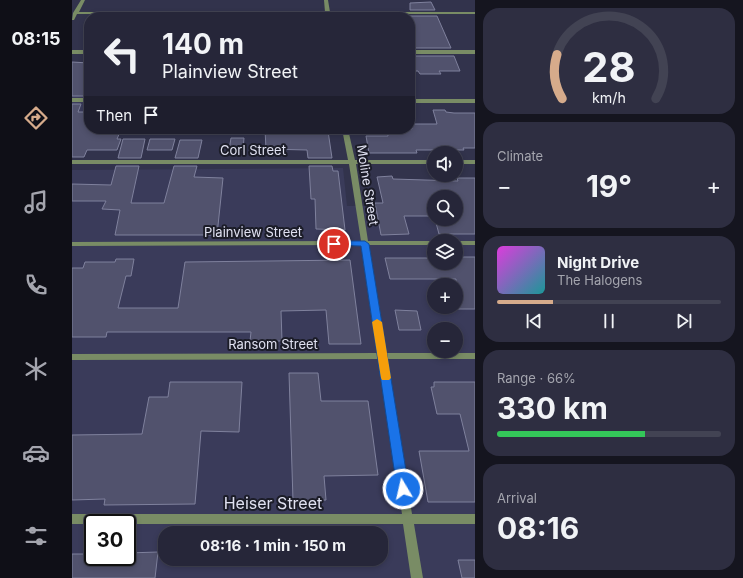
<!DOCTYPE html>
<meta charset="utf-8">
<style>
body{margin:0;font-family:Inter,sans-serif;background:#2e2e41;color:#f1f3f6;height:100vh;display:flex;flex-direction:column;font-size:15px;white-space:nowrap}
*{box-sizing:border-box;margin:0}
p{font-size:13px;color:#a4a5ae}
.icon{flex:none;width:22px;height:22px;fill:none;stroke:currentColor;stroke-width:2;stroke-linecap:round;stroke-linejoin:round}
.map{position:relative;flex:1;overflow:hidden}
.sheet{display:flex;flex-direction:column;gap:8px;padding:8px;background:#15151f;width:268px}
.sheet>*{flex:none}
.banner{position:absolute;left:12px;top:12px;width:331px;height:122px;border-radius:16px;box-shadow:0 2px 6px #0003,0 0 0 1px #424353;background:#262639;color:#f1f3f6;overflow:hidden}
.fabs{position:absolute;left:355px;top:146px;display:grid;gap:8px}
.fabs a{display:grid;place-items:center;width:36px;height:36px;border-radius:50%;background:#262639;box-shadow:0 2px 6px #0003,0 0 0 1px #424353;font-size:20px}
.speed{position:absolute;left:12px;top:514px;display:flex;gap:8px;font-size:20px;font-weight:700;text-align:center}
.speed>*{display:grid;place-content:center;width:52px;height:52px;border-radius:50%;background:#262639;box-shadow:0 2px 6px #0003,0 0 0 1px #424353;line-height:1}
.speed .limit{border:2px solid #111;border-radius:6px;background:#fff;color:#111}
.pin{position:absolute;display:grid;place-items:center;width:34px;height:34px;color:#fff;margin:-17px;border:2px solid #fff;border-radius:50%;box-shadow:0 1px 4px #0007}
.me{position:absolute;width:44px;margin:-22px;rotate:351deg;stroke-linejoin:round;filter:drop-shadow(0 0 3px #0008)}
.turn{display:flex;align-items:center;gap:14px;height:84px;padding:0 12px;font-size:18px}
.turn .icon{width:52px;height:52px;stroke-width:2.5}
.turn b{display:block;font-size:28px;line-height:34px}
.then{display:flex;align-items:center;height:38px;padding:0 12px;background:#0003;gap:8px;font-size:15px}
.big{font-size:30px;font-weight:700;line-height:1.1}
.sheet .card{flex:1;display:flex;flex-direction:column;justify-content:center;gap:6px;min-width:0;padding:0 14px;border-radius:16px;background:#2e2e41}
.sheet .dial{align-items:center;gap:0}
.dial svg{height:104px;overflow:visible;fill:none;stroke:#424353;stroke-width:7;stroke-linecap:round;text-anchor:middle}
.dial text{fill:#f1f3f6;stroke:none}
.song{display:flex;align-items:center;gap:12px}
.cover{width:48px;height:48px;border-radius:6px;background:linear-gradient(135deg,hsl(300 70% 55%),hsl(180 70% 35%))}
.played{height:4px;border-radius:2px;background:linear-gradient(90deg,#d6ab8b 25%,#424353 25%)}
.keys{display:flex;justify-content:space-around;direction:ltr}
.heat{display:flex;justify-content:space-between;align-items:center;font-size:22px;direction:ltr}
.charge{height:6px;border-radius:3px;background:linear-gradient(90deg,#34c759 66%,#424353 0)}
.trip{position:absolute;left:86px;top:526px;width:230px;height:40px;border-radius:16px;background:#262639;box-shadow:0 2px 6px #0003,0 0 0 1px #424353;font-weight:700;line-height:40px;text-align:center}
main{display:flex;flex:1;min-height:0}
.tab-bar{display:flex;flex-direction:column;width:72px;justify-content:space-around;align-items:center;background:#0f0f17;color:#a4a5ae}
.tab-bar .icon{width:28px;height:28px}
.tab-bar .active{color:#d6ab8b}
.tab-bar b{font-size:18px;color:#f1f3f6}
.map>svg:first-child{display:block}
.built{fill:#3a3b5a;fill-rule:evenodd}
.building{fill:#51526d;stroke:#7f819d}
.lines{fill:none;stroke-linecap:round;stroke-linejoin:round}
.street{fill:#798c65;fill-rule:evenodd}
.route{fill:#1a73e8;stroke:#114b97}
.slow{fill:#f59e0b}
.labels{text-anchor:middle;stroke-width:4;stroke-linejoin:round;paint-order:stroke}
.street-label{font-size:13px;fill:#e0e1f1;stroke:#1b1c27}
.near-street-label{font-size:16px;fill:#e0e1f1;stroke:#1b1c27}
</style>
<main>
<nav class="tab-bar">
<b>08:15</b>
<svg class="icon active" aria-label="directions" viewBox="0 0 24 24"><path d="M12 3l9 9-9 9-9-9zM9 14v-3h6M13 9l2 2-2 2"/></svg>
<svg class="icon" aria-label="music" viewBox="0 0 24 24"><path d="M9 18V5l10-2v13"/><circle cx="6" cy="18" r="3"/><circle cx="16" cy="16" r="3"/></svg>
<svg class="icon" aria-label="phone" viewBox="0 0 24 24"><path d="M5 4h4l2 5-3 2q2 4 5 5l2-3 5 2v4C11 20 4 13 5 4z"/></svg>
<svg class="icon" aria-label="climate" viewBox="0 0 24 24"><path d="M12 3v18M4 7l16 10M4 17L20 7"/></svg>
<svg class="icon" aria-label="car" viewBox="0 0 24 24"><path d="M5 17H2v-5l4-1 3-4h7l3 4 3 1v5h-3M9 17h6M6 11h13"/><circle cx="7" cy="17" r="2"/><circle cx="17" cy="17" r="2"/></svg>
<svg class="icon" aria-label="filters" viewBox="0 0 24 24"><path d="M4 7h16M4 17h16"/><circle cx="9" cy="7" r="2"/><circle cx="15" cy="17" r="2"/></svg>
</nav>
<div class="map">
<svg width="403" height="578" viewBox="0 0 403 578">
<rect width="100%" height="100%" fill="#32334c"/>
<path class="built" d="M0 78H17V129H104L0 130Z
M271 168 275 206 362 205V219H384L403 204V578H0V170ZM362 241H384V263H362ZM362 285H384V307H362ZM362 329H384V351H362ZM21 523H55V557H21ZM93 533H309V559H93Z"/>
<path class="building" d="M359 2 363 10H338V3Z
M338 16H365L379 48H338Z
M338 56H382L388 71H367L369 74H348L346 71H338Z
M0 62 17 63V83L12 96H0Z
M0 104H9L6 112H17V129H22L21 131 48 132 45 139H49L45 150H15L12 157H0Z
M361 110H373L374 112 382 113H403V148H391L392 150H344L345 153H297L294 136H316L315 129H340L339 124H365Z
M193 129H204V132L256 131 260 158H236L235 150 194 149Z
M159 138H172L171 150H157Z
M51 139H73L69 158H46Z
M78 139H103L100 150H75Z
M108 140H130L126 158H103Z
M44 166H67L59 203H92L102 166H125L122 177 151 178 145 235H43L48 210 30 209 34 201H0V184L39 185Z
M237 166H260L261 171H266L273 230 244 229 243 199H239Z
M320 176 321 179 386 181 385 178H403V234H367L363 219H384V197H362V216H332L337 234 309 235 303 203H311L305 177Z
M384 257H403V309H386L384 301V279H318L313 258H362V263H384Z
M44 259H62L59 276H54L46 308H106L113 262 278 260 289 344H257L254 310 209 311 210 341H178L179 332H35L34 337H0V268H11L13 262H43Z
M323 310 345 311 349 330H327Z
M217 373H246L249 401H296L306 475 252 476 254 500 221 501Z
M98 382H170L167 432 129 431 123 504 32 505 33 499 0 500V435L70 434 77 397H96Z
M362 382H403V502H356L347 451H397L388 414H365L359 387H362Z
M86 552 83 578H0V554H19L18 557H55V553Z
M386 560H403V578H390Z"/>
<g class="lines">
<path class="street" d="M9 0H13L7 12H253L252 0H256L258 12H403V14H258V17H254L253 14H5L2 20H0L1 13Z
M0 50H17V54H0Z
M338 50H403V54H338Z
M0 98H17V102H0Z
M338 99H403V103H338Z
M270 129H276L283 160H362V164H284L296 241H363L362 245H297L314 353H403V359H315L340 514H403V524H342L351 578H339L331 524H0V514H330L306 359 0 360V354L305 353 289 245 0 246V242L289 241 277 164H0V160H276Z
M384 160H403V164H384Z
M383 241H403V245H384Z"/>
</g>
<path class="route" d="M262 241H293L297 244 337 489 335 493 331 494 327 493 325 489 289 246 259 245 258 244Z"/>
<path class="slow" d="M305 319 310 322 319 378 317 380H310L309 378 300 322Z"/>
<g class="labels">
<g class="street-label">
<text x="181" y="155">Corl Street</text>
<text transform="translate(296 185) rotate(81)" y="5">Moline Street</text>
<text x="181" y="237">Plainview Street</text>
<text x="201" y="349">Ransom Street</text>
</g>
<g class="near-street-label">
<text x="201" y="509">Heiser Street</text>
</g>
</g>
</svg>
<div class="fabs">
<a><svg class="icon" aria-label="sound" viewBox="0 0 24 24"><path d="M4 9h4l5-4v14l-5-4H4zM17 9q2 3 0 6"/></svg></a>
<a><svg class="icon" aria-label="search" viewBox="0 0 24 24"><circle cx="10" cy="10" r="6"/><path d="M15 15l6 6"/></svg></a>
<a><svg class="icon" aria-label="layers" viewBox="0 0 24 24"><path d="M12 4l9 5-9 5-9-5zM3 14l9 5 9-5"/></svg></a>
<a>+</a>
<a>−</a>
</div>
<div class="speed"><div class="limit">30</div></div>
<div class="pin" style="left:262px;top:244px;background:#d93025"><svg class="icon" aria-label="arrive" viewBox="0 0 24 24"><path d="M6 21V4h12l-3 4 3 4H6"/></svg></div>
<svg class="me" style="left:331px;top:489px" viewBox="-20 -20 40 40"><circle r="17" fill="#1a73e8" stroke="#fff" stroke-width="3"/><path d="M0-11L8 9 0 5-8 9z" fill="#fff"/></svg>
<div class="trip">08:16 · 1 min · 150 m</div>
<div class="banner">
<div class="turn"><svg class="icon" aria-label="left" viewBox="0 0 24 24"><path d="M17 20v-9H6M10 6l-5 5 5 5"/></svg><div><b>140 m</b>Plainview Street</div></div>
<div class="then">Then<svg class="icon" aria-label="arrive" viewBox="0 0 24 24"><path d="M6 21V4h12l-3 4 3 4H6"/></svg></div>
</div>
</div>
<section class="sheet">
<div class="card dial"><svg viewBox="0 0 100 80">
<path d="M14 69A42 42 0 1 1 86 69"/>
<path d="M14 69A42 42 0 0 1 10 35" stroke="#d6ab8b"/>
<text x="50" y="56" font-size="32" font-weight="700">28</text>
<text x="50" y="72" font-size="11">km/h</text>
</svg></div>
<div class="card"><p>Climate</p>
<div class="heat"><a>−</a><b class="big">19°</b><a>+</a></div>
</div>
<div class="card">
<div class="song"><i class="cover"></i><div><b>Night Drive</b><p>The Halogens</p></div></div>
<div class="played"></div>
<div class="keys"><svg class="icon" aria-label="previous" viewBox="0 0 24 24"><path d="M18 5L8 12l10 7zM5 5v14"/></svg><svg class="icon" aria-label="pause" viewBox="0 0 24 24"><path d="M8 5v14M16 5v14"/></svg><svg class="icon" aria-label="next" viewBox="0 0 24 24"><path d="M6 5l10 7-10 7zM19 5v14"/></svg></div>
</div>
<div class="card"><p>Range · 66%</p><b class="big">330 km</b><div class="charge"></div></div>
<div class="card"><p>Arrival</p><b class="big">08:16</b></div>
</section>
</main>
